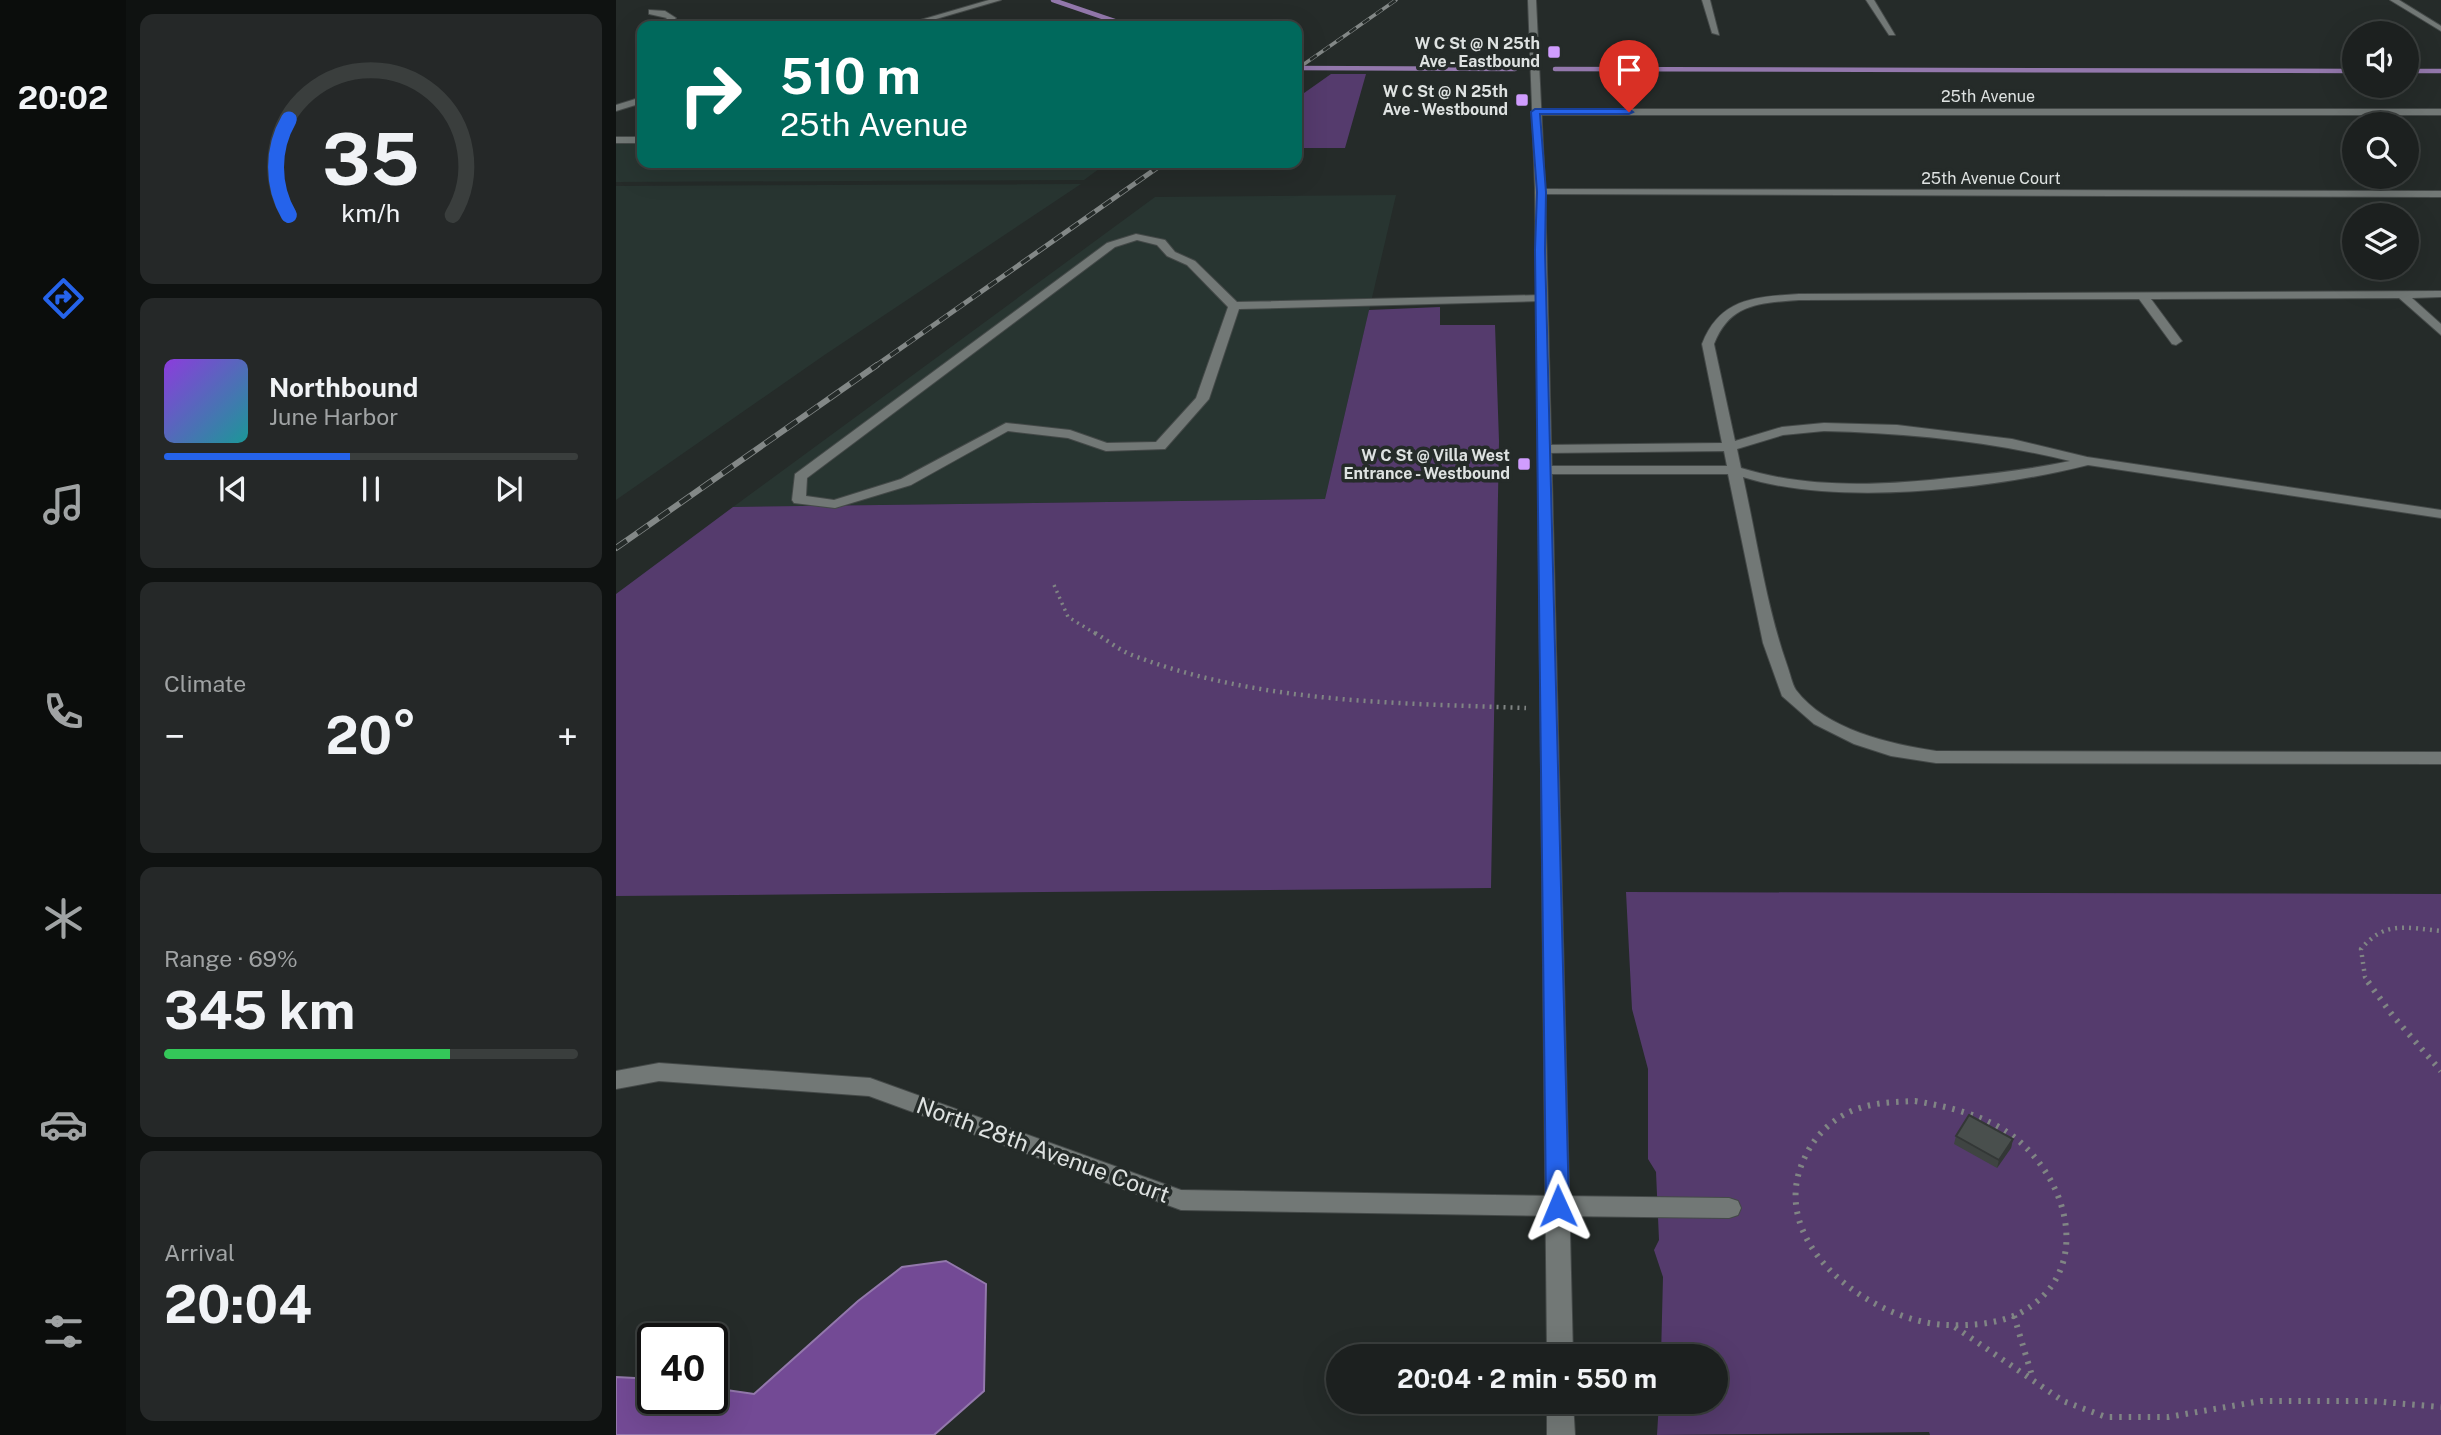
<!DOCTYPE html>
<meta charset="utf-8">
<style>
body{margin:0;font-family:"Public Sans",sans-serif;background:#252828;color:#f1f3f6;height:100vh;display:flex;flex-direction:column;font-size:26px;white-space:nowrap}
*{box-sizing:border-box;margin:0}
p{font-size:23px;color:#a0a3a4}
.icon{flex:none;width:38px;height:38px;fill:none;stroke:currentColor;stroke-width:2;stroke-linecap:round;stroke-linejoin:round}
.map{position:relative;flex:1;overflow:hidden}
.panel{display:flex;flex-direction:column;gap:14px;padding:14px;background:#0f1211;width:490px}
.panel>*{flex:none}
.banner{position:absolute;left:21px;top:21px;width:665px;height:147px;border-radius:14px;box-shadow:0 7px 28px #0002,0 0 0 2px #3a3e3d;background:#00695c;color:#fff;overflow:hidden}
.buttons{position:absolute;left:1726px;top:21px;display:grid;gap:14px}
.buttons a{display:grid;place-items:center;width:77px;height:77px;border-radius:50%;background:#1c201f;box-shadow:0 7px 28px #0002,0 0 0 2px #3a3e3d;font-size:35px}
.speed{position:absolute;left:21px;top:1323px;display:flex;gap:14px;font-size:35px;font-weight:700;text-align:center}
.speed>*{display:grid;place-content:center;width:91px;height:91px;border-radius:50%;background:#1c201f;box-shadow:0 7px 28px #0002,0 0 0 2px #3a3e3d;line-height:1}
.speed .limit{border:4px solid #111;border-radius:10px;background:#fff;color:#111}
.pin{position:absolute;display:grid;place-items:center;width:60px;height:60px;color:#fff;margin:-72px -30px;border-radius:50% 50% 50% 0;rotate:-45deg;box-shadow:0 0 7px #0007}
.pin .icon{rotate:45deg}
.me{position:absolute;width:77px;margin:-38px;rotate:359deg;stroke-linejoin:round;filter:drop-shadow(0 0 5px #0008)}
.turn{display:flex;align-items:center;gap:24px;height:147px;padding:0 28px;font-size:32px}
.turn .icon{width:91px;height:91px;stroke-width:2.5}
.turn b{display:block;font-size:49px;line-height:60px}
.big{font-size:52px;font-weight:700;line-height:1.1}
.panel .widget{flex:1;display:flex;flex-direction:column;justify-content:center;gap:10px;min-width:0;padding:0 24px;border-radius:14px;background:#252828}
.panel .dial{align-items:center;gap:0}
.dial svg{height:182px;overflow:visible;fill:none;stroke:#3a3e3d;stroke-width:7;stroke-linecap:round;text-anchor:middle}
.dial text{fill:#f1f3f6;stroke:none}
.song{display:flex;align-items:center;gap:21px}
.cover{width:84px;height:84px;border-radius:10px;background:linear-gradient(135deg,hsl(270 70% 55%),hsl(180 70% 35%))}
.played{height:7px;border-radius:4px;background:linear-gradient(90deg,#2563eb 45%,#3a3e3d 45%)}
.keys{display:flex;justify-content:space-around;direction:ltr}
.heat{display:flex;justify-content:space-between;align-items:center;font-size:38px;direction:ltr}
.charge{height:10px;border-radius:5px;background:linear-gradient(90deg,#34c759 69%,#3a3e3d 0)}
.trip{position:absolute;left:710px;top:1344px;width:402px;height:70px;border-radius:35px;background:#1c201f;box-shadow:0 7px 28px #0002,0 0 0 2px #3a3e3d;font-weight:700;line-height:70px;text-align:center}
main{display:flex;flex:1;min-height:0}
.dock{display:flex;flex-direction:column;width:126px;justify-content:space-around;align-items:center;background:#0b0d0c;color:#a0a3a4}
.dock .icon{width:49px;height:49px}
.dock .current{color:#2563eb}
.dock b{font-size:32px;color:#f1f3f6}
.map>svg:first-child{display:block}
.built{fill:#283531}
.green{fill:#553b6d}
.water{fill:#734a95;stroke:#9378ac;stroke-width:2}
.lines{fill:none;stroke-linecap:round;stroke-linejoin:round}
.stream{stroke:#9378ac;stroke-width:4.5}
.lane-casing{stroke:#444948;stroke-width:2}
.street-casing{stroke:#444948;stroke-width:2}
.secondary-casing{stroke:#444948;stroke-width:2}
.path-far2{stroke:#808584;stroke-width:3.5;stroke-dasharray:2 4.5;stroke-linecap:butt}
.path-far1{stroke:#808584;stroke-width:4.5;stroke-dasharray:2 5;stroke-linecap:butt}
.path{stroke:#808584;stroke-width:6;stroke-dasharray:2.5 7;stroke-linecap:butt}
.lane{fill:#727876;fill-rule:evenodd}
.street{fill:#727876;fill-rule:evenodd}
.secondary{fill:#727876;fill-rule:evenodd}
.rail-far2-casing{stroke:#838887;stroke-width:3.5}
.rail-far1-casing{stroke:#838887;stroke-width:5}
.rail-casing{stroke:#838887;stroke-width:6}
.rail-far2{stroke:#252b29;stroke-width:2.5;stroke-dasharray:8;stroke-linecap:butt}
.rail-far1{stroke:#252b29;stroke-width:3.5;stroke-dasharray:10;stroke-linecap:butt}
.rail{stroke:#252b29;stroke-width:4.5;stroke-dasharray:13;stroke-linecap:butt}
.wall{fill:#3f4442}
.shaded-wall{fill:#333736}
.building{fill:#494f4d;stroke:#333736;stroke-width:2}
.route{fill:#2563eb;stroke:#184099;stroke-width:2}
.poi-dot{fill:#d09dfe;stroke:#252b29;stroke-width:2.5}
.labels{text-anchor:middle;stroke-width:7;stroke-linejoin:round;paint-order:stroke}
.far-poi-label{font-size:16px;font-weight:bold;fill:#dee2e1;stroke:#252b29;text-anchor:end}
.far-street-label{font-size:16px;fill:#dee2e1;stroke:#252b29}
.near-street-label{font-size:23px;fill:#dee2e1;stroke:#252b29}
</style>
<main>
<nav class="dock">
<b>20:02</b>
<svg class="icon current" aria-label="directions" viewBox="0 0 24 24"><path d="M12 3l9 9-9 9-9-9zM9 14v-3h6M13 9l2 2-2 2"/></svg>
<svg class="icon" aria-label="music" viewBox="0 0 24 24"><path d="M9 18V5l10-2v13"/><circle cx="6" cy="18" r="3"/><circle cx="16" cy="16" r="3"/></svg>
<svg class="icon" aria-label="phone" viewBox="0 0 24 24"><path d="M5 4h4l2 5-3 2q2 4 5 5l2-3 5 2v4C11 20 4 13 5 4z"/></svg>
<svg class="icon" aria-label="climate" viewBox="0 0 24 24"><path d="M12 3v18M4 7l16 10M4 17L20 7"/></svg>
<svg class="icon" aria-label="car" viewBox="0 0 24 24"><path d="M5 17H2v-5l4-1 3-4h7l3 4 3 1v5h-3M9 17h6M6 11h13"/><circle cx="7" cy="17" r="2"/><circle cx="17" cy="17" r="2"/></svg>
<svg class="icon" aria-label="filters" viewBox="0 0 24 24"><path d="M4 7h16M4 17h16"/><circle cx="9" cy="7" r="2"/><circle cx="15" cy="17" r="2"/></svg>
</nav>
<section class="panel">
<div class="widget dial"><svg viewBox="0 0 100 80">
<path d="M14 69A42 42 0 1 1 86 69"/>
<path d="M14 69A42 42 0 0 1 14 27" stroke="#2563eb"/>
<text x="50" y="56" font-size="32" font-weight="700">35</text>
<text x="50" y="72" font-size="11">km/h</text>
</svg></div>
<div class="widget">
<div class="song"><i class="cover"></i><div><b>Northbound</b><p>June Harbor</p></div></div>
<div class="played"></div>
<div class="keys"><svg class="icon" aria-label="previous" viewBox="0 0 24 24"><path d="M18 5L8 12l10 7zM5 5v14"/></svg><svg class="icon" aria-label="pause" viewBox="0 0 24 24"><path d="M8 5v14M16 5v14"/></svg><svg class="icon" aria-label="next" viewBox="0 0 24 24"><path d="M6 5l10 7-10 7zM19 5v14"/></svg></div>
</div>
<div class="widget"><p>Climate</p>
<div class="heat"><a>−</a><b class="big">20°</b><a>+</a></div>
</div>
<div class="widget"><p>Range · 69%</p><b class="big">345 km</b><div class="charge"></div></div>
<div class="widget"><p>Arrival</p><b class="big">20:04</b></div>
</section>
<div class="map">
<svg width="1825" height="1435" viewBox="0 0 1825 1435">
<rect width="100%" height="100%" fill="#252b29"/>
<path class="built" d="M0 139H26V163H491L468 180 0 182Z
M465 184 207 356 0 500V186Z
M780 195 709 499 117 507 539 197Z"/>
<path class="green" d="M715 74H750L729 148H681V98Z
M824 307V325H879L883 441 875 888 0 896V594L117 507 709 499 753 310Z
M1010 892 1825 894V1435H1314L1313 1432 1041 1435 1043 1402H1101V1356H1045L1047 1277 1038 1250 1043 1240 1040 1172 1032 1159V1069L1016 1009Z"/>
<path class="water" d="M330 1261 370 1284 368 1391 318 1435H0V1377L37 1379V1398H96V1388L138 1394 242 1301 286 1267Z"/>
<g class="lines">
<path class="stream" d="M437 0 513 26
M681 68 899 69
M939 69 1738 71
M1790 71H1825"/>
<g class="lane-casing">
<path id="lane" d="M33 10 49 11 60 18 51 26H43L51 18 33 14Z
M0 137H26V143H0Z
M520 234 549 240 559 252 579 261 621 302 925 295 931 298 925 301 623 309 593 399 549 449 490 451 452 438 392 431 295 485 219 508 178 503 176 500 179 474 491 243ZM521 240 541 245 551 256 571 265 612 307 580 398 540 442 491 443 454 430 390 423 285 479 218 500 190 496 191 478 499 247Z
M941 1196 1113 1198 1122 1201 1125 1208 1122 1215 1113 1218 941 1216 932 1213 929 1206 932 1199Z"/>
</g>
<g class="street-casing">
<path id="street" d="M1086 0H1094L1103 35 1096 33Z
M1250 0H1258L1279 35H1273Z
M1774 0H1783L1825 26V31Z
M1825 109V115H920L915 112 920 109Z
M925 189 1825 191V197L921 194V190Z
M1825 291V297L1796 298 1825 324V335L1783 298 1535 299 1566 341 1560 345 1556 344 1523 299 1183 300C1144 303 1114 303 1098 344L1119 441 1166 427 1208 423 1281 425 1396 439 1471 457 1825 510V518L1472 465C1376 489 1222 507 1127 477 1141 540 1150 605 1171 665 1174 673 1176 684 1180 690 1210 730 1275 744 1320 751L1825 752V764L1320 763 1275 756 1238 744 1198 724 1166 696 1147 643 1112 474H930L923 470 930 466H1111L1108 451 929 453 922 449 929 445 1106 443 1086 344C1104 298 1139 297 1183 294ZM1208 431C1291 433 1373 441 1454 461 1417 469 1380 473 1343 477 1270 485 1196 490 1125 468L1121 449 1167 435Z
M43 1063 254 1078 565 1190 941 1196 950 1199 953 1206 950 1213 941 1216 565 1210 253 1096 43 1081 0 1089V1071Z"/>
</g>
<g class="secondary-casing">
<path id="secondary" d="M373 0H385L296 26H284Z
M912 0H920L929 188 957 1356H931L919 188Z
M26 97V103L0 111V105Z
M931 1402H957L959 1435H931Z"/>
</g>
<path class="path-far2" d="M438 585 452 617 482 635"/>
<path class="path-far1" d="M479 633C491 640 503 650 516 655 641 703 778 703 910 708
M1754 983 1749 977 1745 949C1769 920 1791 928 1825 931"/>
<path class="path" d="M1752 982 1777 1016 1825 1071
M1299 1101C1334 1107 1369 1115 1398 1137 1454 1181 1479 1274 1402 1314 1381 1324 1353 1326 1330 1325 1252 1321 1144 1239 1191 1153 1201 1133 1220 1116 1241 1109 1260 1102 1280 1102 1299 1101Z
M1398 1316 1417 1379
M1339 1327 1447 1401 1490 1417H1552L1645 1401H1755L1825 1407"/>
<use href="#lane" class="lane"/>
<use href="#street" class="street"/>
<use href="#secondary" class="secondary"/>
<g class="rail-far2-casing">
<path id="rail-far2" d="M681 69 780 0"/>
</g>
<g class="rail-far1-casing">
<path id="rail-far1" d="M258 367 548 163"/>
</g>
<g class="rail-casing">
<path id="rail" d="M0 548 261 365"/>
</g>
<use href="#rail-far2" class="rail-far2"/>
<use href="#rail-far1" class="rail-far1"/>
<use href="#rail" class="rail"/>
</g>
<path class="wall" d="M1340 1136 1397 1139 1395 1148 1381 1168 1338 1144Z"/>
<path class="shaded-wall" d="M1397 1139 1395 1148 1381 1168 1383 1160Z"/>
<path class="building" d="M1353 1115 1397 1139 1383 1160 1340 1136Z"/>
<path class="route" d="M919 109H1013L1017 112 1013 114H924L930 192 929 250 953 1206 949 1213 942 1215 934 1213 930 1206 919 250 921 192 915 112Z"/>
<g class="poi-dot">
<rect x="931" y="45" width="14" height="14" rx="3.5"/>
<rect x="899" y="93" width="14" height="14" rx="3.5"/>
<rect x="901" y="457" width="14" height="14" rx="3.5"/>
</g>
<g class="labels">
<g class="far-poi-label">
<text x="924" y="49">W C St @ N 25th<tspan x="924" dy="18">Ave - Eastbound</tspan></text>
<text x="892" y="97">W C St @ N 25th<tspan x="892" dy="18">Ave - Westbound</tspan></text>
<text x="894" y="461">W C St @ Villa West<tspan x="894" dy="18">Entrance - Westbound</tspan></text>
</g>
<g class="far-street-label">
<text x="1372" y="102">25th Avenue</text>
<text x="1375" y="184">25th Avenue Court</text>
</g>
<g class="near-street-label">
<text transform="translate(427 1150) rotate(20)" y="8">North 28th Avenue Court</text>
</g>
</g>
</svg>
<div class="buttons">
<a><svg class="icon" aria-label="sound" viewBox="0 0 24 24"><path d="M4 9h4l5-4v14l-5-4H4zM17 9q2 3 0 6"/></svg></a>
<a><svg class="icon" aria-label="search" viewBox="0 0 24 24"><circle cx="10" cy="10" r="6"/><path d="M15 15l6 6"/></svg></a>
<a><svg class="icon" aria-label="layers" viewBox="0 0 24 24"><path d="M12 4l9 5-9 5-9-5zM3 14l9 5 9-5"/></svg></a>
</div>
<div class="speed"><div class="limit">40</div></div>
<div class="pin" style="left:1013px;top:112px;background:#d93025"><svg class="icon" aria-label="arrive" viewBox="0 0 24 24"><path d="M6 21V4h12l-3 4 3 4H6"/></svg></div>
<svg class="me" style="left:942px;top:1206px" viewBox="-20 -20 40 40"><path d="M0-17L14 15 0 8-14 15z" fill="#2563eb" stroke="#fff" stroke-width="4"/></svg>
<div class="trip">20:04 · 2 min · 550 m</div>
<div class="banner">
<div class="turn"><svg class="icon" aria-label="right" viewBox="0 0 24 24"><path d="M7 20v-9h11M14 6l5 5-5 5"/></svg><div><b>510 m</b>25th Avenue</div></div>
</div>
</div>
</main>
